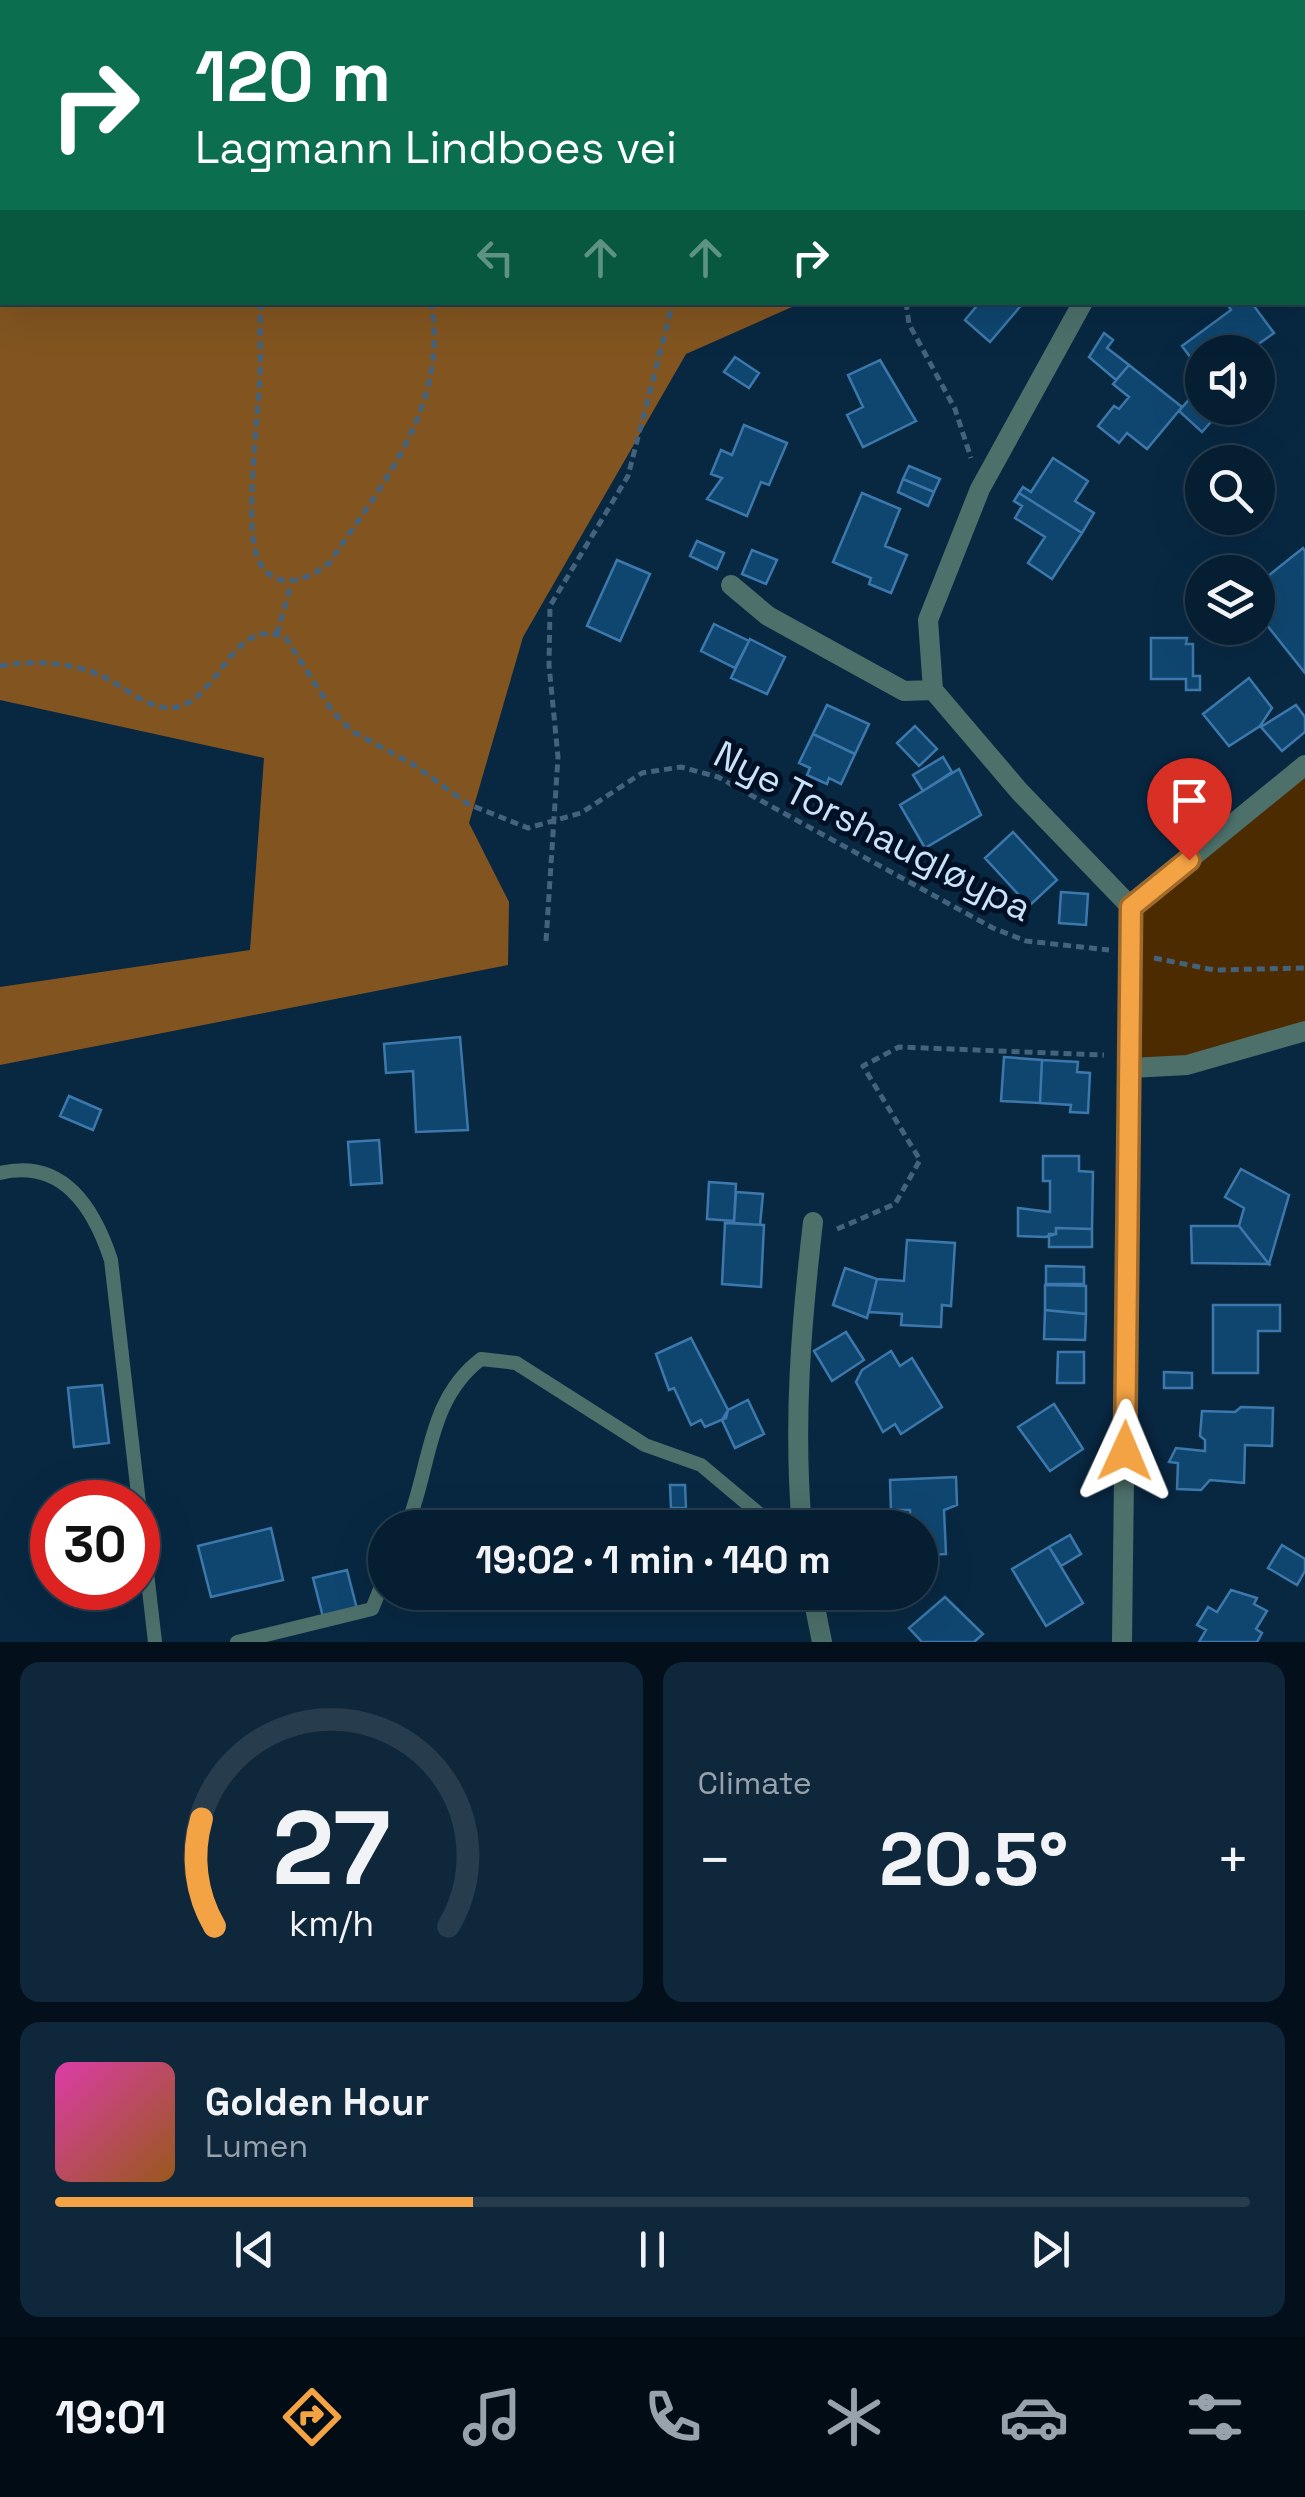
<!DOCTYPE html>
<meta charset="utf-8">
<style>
body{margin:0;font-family:"Space Grotesk",sans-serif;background:#0f273a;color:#f1f3f6;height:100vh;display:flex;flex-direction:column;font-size:38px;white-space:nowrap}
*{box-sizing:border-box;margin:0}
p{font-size:32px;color:#98a2ac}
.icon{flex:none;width:55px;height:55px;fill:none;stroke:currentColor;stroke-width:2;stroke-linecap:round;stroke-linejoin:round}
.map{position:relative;height:1642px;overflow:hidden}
.panel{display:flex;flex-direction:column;gap:20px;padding:20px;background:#03101c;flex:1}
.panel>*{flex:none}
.top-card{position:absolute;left:0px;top:0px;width:1305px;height:305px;box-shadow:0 10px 40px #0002,0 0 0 2px #273c4d;background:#0b6e4f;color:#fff;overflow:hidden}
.fabs{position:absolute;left:1185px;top:335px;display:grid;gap:20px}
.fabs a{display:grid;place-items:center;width:90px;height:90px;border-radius:50%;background:#061e32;box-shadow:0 10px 40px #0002,0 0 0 2px #273c4d;font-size:50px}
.speed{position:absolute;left:30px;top:1480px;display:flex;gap:20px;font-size:50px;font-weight:700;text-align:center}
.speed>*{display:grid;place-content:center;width:130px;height:130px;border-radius:50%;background:#061e32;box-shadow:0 10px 40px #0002,0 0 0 2px #273c4d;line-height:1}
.speed .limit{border:15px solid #d22;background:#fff;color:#111}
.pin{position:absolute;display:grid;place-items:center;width:85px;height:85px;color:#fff;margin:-102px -42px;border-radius:50% 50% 50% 0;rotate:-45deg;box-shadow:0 0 10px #0007}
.pin .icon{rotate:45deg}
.me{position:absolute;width:110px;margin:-55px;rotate:1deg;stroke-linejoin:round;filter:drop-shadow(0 0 8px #0008)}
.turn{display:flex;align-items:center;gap:35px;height:210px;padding:0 30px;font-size:45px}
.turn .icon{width:130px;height:130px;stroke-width:2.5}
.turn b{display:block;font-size:70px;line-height:85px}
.lanes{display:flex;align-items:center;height:95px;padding:0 30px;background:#0003;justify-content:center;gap:50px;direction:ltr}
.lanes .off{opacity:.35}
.big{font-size:75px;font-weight:700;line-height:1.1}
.panel .tile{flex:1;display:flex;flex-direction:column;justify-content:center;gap:15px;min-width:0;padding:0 35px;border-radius:20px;background:#0f273a}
.panel .dial{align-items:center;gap:0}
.dial svg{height:260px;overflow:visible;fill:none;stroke:#273c4d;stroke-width:7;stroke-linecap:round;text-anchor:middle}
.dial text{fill:#f1f3f6;stroke:none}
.song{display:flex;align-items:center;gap:30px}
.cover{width:120px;height:120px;border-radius:15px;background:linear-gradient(135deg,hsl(320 70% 55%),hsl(30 70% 35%))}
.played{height:10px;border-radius:5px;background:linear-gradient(90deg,#f4a344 35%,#273c4d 35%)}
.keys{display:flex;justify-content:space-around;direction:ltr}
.heat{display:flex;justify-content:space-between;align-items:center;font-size:55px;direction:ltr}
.panel .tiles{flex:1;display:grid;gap:20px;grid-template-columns:1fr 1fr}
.tile:last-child{grid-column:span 2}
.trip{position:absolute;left:368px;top:1510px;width:570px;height:100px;border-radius:50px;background:#061e32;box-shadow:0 10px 40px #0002,0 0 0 2px #273c4d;font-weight:700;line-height:100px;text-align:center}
.tab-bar{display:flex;height:160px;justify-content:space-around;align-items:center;background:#020c14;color:#98a2ac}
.tab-bar .icon{width:70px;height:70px}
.tab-bar .active{color:#f4a344}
.tab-bar b{font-size:45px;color:#f1f3f6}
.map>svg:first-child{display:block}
.green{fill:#4c2b00}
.forest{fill:#825520}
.building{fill:#0f4670;stroke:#3c78ab;stroke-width:2.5}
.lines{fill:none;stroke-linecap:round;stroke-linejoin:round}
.path{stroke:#44627b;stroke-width:5;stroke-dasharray:8 5;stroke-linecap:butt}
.lane{stroke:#4d706b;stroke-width:14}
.street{stroke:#4d706b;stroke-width:20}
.route-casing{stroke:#9f6a2c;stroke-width:25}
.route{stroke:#f4a344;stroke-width:18}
.labels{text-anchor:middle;stroke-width:10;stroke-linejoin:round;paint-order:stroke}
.street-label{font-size:38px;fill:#cae3f9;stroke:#001024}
</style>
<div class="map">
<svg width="1305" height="1642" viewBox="0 0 1305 1642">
<rect width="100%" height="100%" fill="#082842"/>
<path class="green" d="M1305 765V1031L1131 1068V907Z"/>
<path class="forest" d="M0 0H1094L2 2V302L801 303 686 354 523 637 469 823 509 902 508 965 0 1065V987L250 950 264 758 0 700Z"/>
<path class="building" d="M980 302H1024L990 342 965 320Z
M1226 302H1251L1274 333 1247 352H1202V373L1182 346 1231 310Z
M1104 333 1113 340 1107 348 1129 365 1116 380 1089 357Z
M735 357 759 373 749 388 724 372Z
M880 360 916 421 863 447 847 415 863 407 848 375Z
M1129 365 1182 407 1147 449 1127 433 1119 443 1098 426 1114 406 1119 409 1129 397 1113 384Z
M1194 394 1202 408 1217 415 1202 432 1179 411Z
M744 425 787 443 769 485 761 482 747 516 707 499 722 478 711 474 721 450 732 455Z
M1053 458 1088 481 1075 501 1094 513 1082 533 1019 493 1023 487 1031 492Z
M909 466 940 479 934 492 903 479Z
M903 479 934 492 928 506 898 492Z
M862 493 900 509 885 546 907 555 891 593 869 584 871 578 833 562Z
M1019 493 1082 533 1052 579 1028 563 1045 537 1015 518 1022 506 1014 501Z
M697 541 724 553 717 569 690 556Z
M1303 548 1305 551V673L1258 614V584Z
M752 550 777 560 766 584 742 574Z
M617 560 650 574 620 641 587 626Z
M714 624 749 641 735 668 701 651Z
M1151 638H1187L1186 644H1193V676H1200V690H1186V679H1151Z
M750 639 785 657 767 694 731 678Z
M1249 678 1272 708 1260 726 1229 746 1203 714Z
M827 705 869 724 855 754 813 734Z
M1296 705 1305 717V732L1282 751 1261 727Z
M915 726 937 749 919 766 897 743Z
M813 734 855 754 841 784 829 778 827 784 807 775 810 768 799 763Z
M943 757 952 772 923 791 913 775Z
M959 769 981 815 925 848 900 805Z
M1013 832 1057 880 1029 906 985 858Z
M1061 892 1088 894 1086 925 1059 923Z
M460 1037 468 1130 416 1132 413 1071 386 1073 384 1044Z
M1004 1057 1042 1060 1040 1103 1001 1101Z
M1042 1060 1078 1062 1077 1072 1090 1073 1088 1113 1070 1112 1071 1105 1040 1103Z
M69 1096 101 1110 93 1130 60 1116Z
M379 1140 382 1183 351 1185 348 1142Z
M1043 1156H1079V1171L1093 1172 1092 1229 1056 1228V1234L1045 1237 1018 1236V1208L1050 1212V1181H1043Z
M1241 1169 1289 1195 1269 1264 1239 1226 1244 1208 1225 1197Z
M709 1182 736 1184 734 1221 707 1219Z
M736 1192 763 1194 760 1225 734 1223Z
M725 1223 764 1225 761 1287 722 1284Z
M1191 1226H1239L1269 1264 1192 1263Z
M1056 1228 1092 1229V1247H1049V1234H1056Z
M907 1240 955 1243 951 1306 942 1305 941 1327 901 1325 902 1314 869 1312 877 1279 904 1281Z
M1046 1266 1084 1267V1284H1046Z
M845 1268 877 1279 867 1318 833 1305Z
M1045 1285 1086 1286V1314L1045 1310Z
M1213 1305H1280V1331H1258V1373H1213Z
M1045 1310 1086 1314 1085 1340 1044 1339Z
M846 1332 864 1360 832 1381 814 1351Z
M691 1338 728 1410 726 1418 705 1427 701 1420 691 1425 674 1388 669 1390 656 1354Z
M891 1351 900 1366 912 1358 942 1407 901 1434 895 1424 883 1432 856 1382 862 1370Z
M1058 1352H1084V1383H1057Z
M1164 1372 1192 1373V1388H1164Z
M102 1385 109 1443 74 1447 68 1388Z
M748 1400 764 1434 735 1448 722 1420 728 1410Z
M1054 1404 1083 1449 1050 1471 1018 1427Z
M1241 1407 1273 1408 1272 1446 1245 1445 1244 1483 1210 1480 1201 1490 1177 1489 1178 1463 1169 1462 1176 1448 1205 1451V1440L1200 1436 1202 1411 1235 1412Z
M956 1477 957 1505 944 1510 946 1554 920 1555V1528H911L910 1510H891L890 1480Z
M670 1485H685L686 1508H671Z
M271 1528 283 1580 211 1597 198 1546Z
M1070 1535 1081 1554 1061 1566 1049 1547Z
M1282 1545 1305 1559V1571L1297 1585 1268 1568Z
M1049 1547 1083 1603 1046 1626 1012 1569Z
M347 1570 357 1609 323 1617 313 1578Z
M1231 1590 1257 1598 1254 1604 1267 1611 1256 1629 1262 1633 1257 1642H1199L1206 1630 1197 1625 1208 1607 1217 1612Z
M945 1597 983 1634 974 1642H922L909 1628Z"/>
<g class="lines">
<path class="path" d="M121 0 123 2
M371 0 374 2
M555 0 556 2
M646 0 647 2
M4 2 9 0
M313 2 316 0
M929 2 930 0
M261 302C259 326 261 349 260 373 259 414 243 525 258 559 273 593 308 581 329 563 382 485 450 404 431 302
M906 302 909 324 955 409 971 458
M277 634 291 584
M0 666C32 660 69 662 100 675 123 685 150 713 177 707 220 698 234 613 286 638L333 712 352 731 414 765 468 804 528 828 581 813 642 773 681 767 718 777 993 928 1026 941 1109 950
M546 941 558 757 549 665 550 606 628 476 673 302
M1154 958 1214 970 1305 968
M837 1229 895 1204 920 1160 863 1066 899 1047 1104 1055"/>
<path class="lane" d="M1246 0 1247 2
M1302 125 1305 131
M0 1173C63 1158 94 1208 111 1260L155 1642
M406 1528C431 1469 426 1401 481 1359L516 1363 645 1445 701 1465 776 1528
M237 1642 372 1609 385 1577"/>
<path class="street" d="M1302 195 1305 194
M1083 302 980 489 928 620 933 690 1020 792 1131 907
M731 585 768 616 904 691 933 690
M1131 1068 1187 1065 1305 1031
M802 1528C793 1424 801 1325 813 1222
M812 1592 822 1642
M1122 1642 1131 907 1305 765"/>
</g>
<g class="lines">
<g class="route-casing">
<path id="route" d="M1125 1451 1131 907 1189 860"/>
</g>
<use href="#route" class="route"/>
</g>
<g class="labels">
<g class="street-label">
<text transform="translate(873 831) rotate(27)" y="13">Nye Torshaugløypa</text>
</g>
</g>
</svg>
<div class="fabs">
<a><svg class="icon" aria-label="sound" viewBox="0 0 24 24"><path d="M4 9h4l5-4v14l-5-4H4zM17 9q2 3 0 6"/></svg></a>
<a><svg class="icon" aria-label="search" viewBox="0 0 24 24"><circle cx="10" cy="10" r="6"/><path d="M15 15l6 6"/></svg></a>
<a><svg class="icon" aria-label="layers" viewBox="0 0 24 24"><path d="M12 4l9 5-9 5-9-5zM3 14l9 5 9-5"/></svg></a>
</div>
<div class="speed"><div class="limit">30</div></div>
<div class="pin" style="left:1189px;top:860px;background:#d93025"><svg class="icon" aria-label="arrive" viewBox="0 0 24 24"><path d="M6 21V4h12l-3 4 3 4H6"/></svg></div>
<svg class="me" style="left:1125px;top:1451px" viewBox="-20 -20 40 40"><path d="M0-17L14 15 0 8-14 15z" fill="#f4a344" stroke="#fff" stroke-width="4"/></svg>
<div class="trip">19:02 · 1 min · 140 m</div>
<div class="top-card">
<div class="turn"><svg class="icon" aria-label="right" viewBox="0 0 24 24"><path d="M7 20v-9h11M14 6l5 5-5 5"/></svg><div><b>120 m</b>Lagmann Lindboes vei</div></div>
<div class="lanes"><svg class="icon off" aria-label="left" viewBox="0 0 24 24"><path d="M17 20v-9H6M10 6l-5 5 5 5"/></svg><svg class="icon off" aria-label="ahead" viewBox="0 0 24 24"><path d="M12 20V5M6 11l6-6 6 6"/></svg><svg class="icon off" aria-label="ahead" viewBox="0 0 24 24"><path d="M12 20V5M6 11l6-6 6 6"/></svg><svg class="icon" aria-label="right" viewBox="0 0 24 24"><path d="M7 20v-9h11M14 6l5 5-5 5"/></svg></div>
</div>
</div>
<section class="panel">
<div class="tiles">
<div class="tile dial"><svg viewBox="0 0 100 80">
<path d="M14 69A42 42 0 1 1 86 69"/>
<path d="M14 69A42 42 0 0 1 10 36" stroke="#f4a344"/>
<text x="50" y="56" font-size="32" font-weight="700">27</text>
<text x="50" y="72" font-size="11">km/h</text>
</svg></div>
<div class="tile"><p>Climate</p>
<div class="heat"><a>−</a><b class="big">20.5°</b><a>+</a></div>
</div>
<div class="tile">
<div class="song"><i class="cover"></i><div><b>Golden Hour</b><p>Lumen</p></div></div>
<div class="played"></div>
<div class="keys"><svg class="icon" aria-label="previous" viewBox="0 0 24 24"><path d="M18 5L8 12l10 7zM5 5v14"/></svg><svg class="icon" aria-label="pause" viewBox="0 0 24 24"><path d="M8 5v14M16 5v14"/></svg><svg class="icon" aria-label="next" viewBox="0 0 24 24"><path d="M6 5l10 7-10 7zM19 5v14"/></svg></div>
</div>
</div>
</section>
<nav class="tab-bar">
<b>19:01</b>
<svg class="icon active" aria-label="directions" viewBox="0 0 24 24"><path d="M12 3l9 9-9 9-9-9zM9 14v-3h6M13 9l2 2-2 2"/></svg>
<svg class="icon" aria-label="music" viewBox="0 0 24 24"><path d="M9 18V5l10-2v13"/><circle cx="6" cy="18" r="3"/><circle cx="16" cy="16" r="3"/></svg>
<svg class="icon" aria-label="phone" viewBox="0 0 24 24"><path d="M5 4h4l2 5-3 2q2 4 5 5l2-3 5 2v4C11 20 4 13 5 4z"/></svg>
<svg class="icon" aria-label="climate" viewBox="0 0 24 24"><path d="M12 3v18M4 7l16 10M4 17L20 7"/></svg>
<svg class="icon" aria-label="car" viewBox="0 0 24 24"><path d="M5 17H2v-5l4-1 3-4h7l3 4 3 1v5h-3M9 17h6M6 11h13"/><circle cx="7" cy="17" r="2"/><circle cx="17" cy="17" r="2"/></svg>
<svg class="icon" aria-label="filters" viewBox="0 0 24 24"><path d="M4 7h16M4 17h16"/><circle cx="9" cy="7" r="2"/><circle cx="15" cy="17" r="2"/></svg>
</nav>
